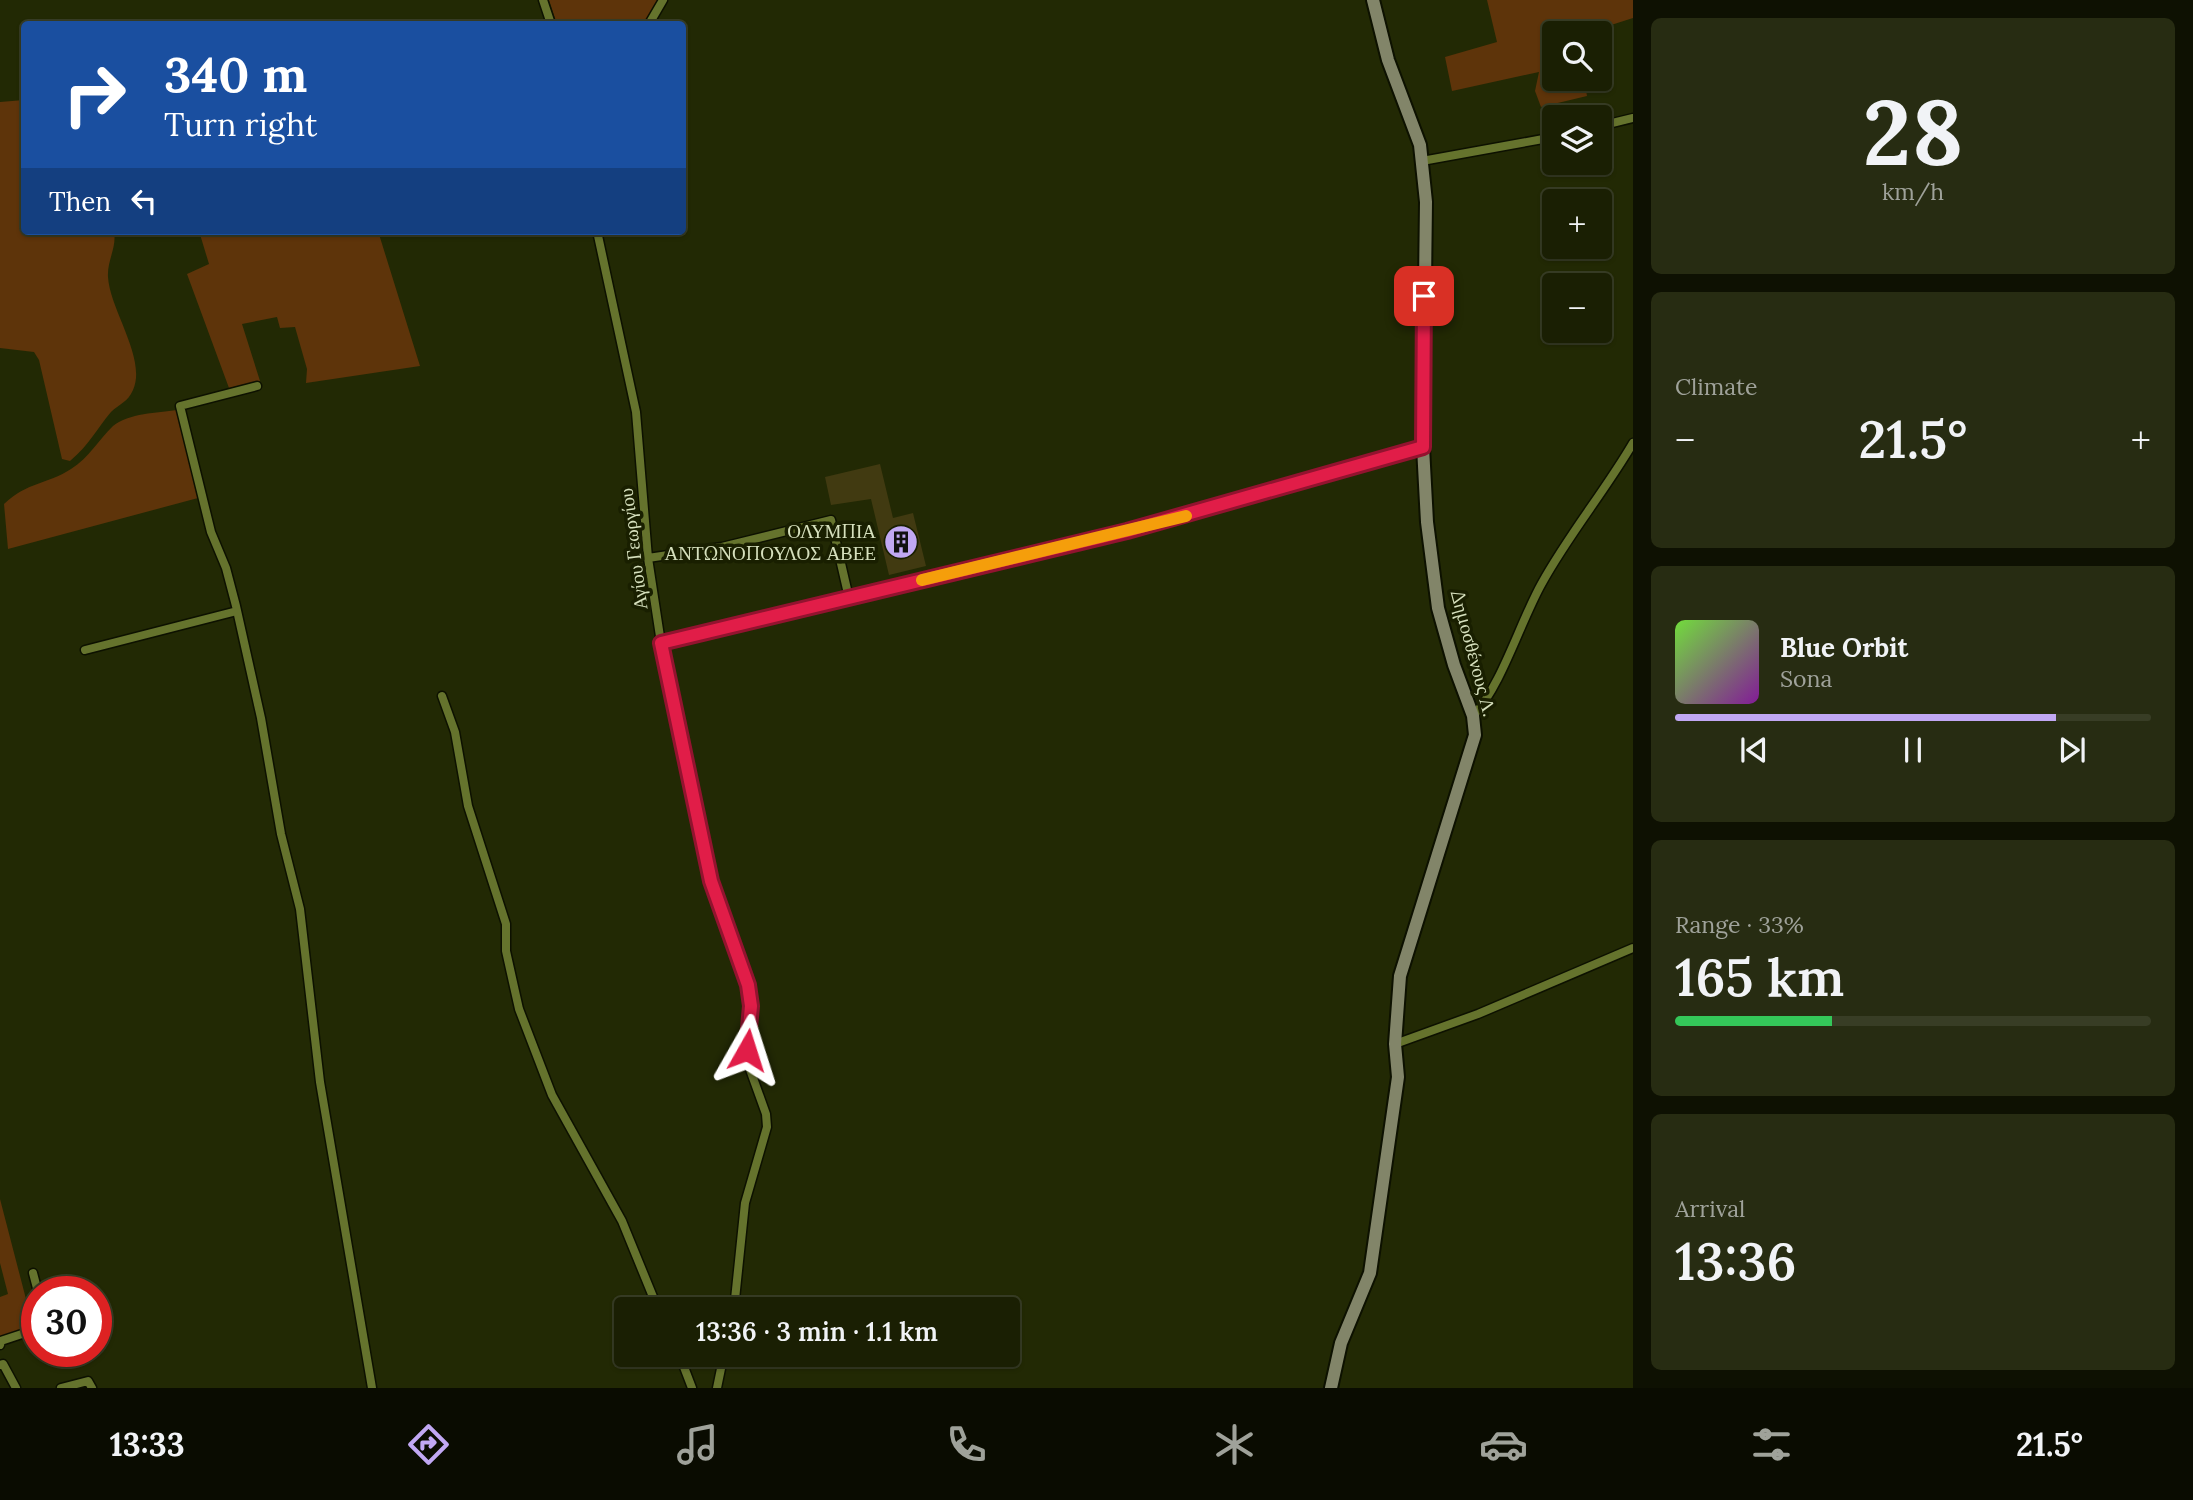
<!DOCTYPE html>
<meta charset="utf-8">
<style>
body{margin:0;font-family:Lora,serif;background:#272c12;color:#f1f3f6;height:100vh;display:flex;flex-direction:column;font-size:26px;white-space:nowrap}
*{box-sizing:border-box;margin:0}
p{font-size:23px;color:#9fa29a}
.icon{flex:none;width:38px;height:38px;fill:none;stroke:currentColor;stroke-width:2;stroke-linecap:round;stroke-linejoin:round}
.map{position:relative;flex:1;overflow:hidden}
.drawer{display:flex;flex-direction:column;gap:18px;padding:18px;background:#0e1102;width:560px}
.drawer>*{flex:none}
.hud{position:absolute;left:21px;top:21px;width:665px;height:214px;border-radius:7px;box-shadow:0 2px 5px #0004,0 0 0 2px #383d25;background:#1a4fa0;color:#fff;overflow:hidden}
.controls{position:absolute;left:1542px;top:21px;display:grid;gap:14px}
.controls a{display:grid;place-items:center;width:70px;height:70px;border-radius:7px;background:#1a1f03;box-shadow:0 2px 5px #0004,0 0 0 2px #383d25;font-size:35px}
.speed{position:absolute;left:21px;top:1276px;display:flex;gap:14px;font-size:35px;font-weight:700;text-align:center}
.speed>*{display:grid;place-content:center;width:91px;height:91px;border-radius:50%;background:#1a1f03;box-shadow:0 2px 5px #0004,0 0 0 2px #383d25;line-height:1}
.speed .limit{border:10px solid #d22;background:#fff;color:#111}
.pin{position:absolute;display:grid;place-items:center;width:60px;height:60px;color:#fff;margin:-30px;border-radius:14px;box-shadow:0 4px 10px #0006}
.me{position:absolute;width:77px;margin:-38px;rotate:6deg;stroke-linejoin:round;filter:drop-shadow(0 0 5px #0008)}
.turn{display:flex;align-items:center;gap:24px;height:147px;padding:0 28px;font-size:32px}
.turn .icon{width:91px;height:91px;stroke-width:2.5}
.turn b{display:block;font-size:49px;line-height:60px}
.then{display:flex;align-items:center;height:66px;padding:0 28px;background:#0003;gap:14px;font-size:26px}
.big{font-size:52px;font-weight:600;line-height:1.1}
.drawer .widget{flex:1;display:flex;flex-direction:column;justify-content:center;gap:10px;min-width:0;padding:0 24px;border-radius:10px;background:#272c12}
.drawer .dial{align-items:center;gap:0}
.dial b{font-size:91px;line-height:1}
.song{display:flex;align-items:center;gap:21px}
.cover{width:84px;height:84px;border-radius:10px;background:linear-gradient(135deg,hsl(100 70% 55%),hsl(290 70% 35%))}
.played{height:7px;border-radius:4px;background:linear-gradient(90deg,#c1a8f3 80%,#383d25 80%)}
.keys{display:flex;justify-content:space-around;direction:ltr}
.heat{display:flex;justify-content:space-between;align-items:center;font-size:38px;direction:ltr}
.charge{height:10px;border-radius:5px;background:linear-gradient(90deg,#34c759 33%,#383d25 0)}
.trip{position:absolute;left:614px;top:1297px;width:406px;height:70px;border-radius:7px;background:#1a1f03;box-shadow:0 2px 5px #0004,0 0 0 2px #383d25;font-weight:600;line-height:70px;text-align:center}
.dock{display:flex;height:112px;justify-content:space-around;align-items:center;background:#0a0c01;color:#9fa29a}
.dock .icon{width:49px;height:49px}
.dock .selected{color:#c1a8f3}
.dock b{font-size:32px;color:#f1f3f6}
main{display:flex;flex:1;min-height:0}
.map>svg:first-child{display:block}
.green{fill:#5e340a}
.building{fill:#413a11}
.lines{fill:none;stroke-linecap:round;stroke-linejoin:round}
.street-casing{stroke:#0d1100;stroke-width:11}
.secondary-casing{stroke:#0d1100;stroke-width:16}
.street{stroke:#65732d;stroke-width:8}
.secondary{stroke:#828569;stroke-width:12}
.route-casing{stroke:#92132f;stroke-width:18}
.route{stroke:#e11d48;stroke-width:12}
.slow{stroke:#f59e0b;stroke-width:12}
.labels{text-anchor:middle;stroke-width:7;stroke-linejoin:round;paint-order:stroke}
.poi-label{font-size:19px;fill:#d6e0bd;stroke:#191f00;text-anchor:end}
.street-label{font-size:19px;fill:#d6e0bd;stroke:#191f00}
</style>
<main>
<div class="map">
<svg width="1633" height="1388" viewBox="0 0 1633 1388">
<rect width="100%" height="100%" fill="#222904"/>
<path class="green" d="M549 0H659L644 24H557Z
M1487 0H1633V18L1586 33H1554V79H1584L1587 96 1541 107 1535 91 1539 72 1452 91 1445 57 1497 42Z
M24 100V231H114C117 248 107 260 108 277 110 310 147 359 133 390 128 402 119 404 111 412 96 430 89 445 70 461L62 459 39 360 34 352 0 348V102Z
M199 231H378L420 366 306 383 307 369 295 327 280 328 277 317 242 324 260 381 229 388 187 274 209 264Z
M177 410 198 498 8 549 4 504C29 481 46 485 71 469 89 458 99 439 113 426 129 413 157 413 177 410Z
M0 1199 33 1326 0 1339V1297L8 1294 0 1263Z"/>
<path class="building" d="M880 464 893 518 913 513 926 566 889 575 871 499 831 505 825 477Z"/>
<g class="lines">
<g class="street-casing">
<path id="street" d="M543 0 551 24
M649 24 663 0
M1600 126 1633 118
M1422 161 1554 137
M597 231 636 412 648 558 661 643 711 881 748 985 751 1006 748 1064 766 1114 767 1127 745 1203 734 1309
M257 386 180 406 211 532 226 568 236 606 261 718 281 834 300 909 320 1082 372 1388
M648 558 722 547 831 520 849 598
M661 643 1127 531 1423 447
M85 650 237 611
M442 696 455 732 468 806 506 924V951L519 1009 552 1095 622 1221 658 1309
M1473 716C1502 685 1520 622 1542 583 1569 534 1605 491 1633 443
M1395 1044 1478 1014 1633 948
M33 1273 38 1292
M0 1345 1 1341 37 1329
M679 1354 692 1388
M0 1365 3 1364 16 1388
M61 1388 88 1381 92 1388
M717 1388 724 1354"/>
</g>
<g class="secondary-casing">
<path id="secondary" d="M1331 1388 1341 1343 1370 1273 1398 1077 1395 1044 1400 976 1475 735 1473 716 1454 665 1438 608 1427 522 1423 447 1426 202 1420 145 1388 60 1373 0"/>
</g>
<use href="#street" class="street"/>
<use href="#secondary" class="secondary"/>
</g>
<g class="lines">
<g class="route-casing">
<path id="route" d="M747 1050 751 1006 748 985 711 881 661 643 1127 531 1423 447 1424 296"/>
</g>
<use href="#route" class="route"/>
<path class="slow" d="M922 580 1186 516"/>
</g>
<defs>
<g id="building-disc" transform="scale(1.75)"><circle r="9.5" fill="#c1a8f3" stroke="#191f00"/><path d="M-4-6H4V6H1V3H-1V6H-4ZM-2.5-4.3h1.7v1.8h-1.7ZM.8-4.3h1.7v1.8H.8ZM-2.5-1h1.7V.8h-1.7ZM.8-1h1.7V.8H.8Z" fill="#111"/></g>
</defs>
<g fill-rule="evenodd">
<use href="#building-disc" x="901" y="542"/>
</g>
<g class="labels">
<g class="poi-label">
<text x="876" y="538">ΟΛΥΜΠΙΑ<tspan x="876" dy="22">ΑΝΤΩΝΟΠΟΥΛΟΣ ΑΒΕΕ</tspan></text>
</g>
<g class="street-label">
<text transform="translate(633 549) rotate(-97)" y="7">Αγίου Γεωργίου</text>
<text transform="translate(1474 653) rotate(75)" y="7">Δημοσθένους Λ.</text>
</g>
</g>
</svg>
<div class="controls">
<a><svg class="icon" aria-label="search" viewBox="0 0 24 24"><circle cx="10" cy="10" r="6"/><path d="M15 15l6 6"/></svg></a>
<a><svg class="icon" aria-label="layers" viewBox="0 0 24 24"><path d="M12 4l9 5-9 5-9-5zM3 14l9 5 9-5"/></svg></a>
<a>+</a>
<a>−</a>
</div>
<div class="speed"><div class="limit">30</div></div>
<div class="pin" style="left:1424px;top:296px;background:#d93025"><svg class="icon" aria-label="arrive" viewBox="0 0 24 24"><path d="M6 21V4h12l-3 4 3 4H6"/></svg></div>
<svg class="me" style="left:747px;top:1050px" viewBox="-20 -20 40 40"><path d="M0-17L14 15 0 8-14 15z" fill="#e11d48" stroke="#fff" stroke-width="4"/></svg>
<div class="trip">13:36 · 3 min · 1.1 km</div>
<div class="hud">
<div class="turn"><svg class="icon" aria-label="right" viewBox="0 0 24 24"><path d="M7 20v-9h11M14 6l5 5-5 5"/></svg><div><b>340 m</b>Turn right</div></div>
<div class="then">Then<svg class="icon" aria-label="left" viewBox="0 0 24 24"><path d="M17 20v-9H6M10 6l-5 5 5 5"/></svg></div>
</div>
</div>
<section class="drawer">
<div class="widget dial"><b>28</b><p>km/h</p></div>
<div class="widget"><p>Climate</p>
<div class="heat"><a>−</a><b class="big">21.5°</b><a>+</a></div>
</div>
<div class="widget">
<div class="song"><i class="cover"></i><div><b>Blue Orbit</b><p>Sona</p></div></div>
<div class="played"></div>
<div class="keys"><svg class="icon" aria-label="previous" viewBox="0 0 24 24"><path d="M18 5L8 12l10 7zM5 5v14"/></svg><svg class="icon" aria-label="pause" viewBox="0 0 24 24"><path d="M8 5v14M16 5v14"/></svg><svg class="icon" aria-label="next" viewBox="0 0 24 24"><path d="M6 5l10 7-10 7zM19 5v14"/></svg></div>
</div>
<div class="widget"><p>Range · 33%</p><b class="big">165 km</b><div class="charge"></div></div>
<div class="widget"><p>Arrival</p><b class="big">13:36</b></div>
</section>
</main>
<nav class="dock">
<b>13:33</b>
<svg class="icon selected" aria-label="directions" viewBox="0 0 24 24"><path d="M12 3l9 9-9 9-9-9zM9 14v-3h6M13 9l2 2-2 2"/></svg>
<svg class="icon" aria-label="music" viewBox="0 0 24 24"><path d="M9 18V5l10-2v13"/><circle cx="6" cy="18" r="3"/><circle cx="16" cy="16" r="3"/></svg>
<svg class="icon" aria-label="phone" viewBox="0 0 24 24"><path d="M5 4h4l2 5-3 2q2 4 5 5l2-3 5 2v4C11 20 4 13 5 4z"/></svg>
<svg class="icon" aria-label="climate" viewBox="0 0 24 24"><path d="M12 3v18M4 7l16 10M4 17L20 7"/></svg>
<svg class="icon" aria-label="car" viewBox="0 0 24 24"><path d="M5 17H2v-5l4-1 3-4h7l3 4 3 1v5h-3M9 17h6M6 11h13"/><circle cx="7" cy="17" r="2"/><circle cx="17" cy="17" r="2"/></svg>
<svg class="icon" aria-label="filters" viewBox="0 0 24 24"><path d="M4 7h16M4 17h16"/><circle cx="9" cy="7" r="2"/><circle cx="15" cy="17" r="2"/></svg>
<b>21.5°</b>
</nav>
